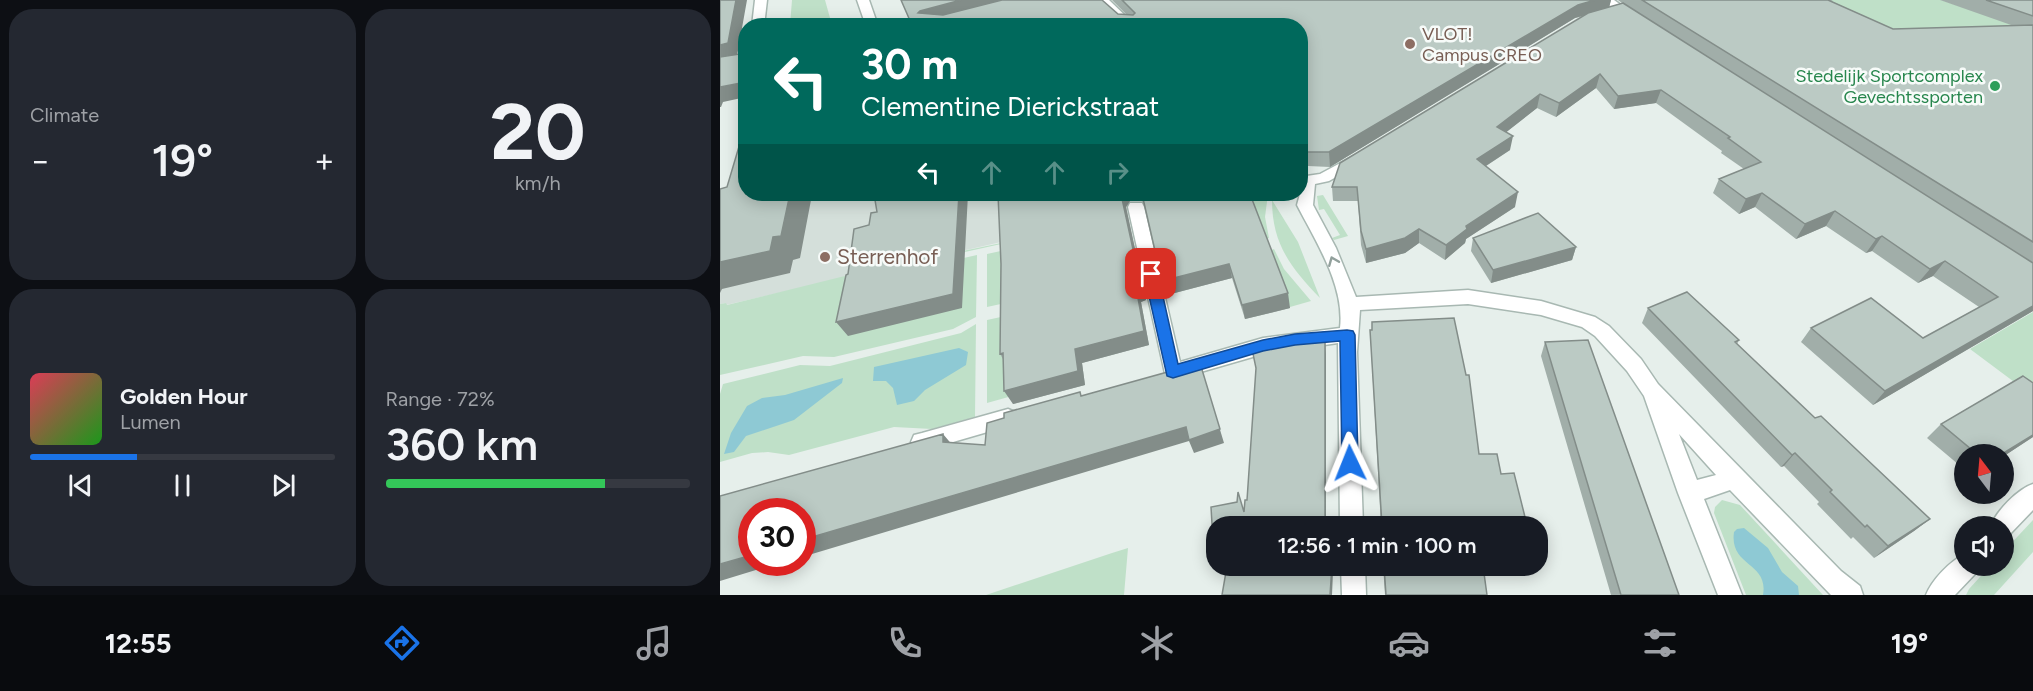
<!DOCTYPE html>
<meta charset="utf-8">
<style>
body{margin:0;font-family:Figtree,sans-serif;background:#242831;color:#f1f3f6;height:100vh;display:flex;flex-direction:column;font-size:22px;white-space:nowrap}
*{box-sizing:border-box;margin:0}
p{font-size:20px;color:#9ea1a6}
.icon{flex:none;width:33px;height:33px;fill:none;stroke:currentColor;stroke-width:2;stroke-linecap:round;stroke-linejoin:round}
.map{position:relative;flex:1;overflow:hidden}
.side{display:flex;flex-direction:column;gap:9px;padding:9px;background:#0d0f14;width:720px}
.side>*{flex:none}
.top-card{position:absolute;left:18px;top:18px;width:570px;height:183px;border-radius:24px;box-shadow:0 3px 15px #0003;background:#00695c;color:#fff;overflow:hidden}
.needle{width:39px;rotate:344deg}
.tools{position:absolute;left:1234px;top:444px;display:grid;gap:12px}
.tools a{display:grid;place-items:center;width:60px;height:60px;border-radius:50%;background:#171b24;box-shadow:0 3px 15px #0003;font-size:30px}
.speed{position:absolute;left:18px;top:498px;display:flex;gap:12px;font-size:30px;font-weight:700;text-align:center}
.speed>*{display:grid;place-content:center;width:78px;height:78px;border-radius:50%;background:#171b24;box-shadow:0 3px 15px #0003;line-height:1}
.speed .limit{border:9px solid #d22;background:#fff;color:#111}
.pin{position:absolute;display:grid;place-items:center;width:51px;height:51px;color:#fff;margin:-26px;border-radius:12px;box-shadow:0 3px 9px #0006}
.me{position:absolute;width:66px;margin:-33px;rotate:358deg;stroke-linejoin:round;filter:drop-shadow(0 0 4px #0008)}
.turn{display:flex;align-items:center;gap:21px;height:126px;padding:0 24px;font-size:27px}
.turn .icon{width:78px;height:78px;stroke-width:2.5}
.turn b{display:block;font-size:42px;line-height:51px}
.lanes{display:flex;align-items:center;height:57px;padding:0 24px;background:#0003;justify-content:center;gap:30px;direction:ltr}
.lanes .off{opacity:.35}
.big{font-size:45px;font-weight:600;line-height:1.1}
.side .widget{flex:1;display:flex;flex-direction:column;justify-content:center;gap:9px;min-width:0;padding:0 21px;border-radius:24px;background:#242831}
.side .dial{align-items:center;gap:0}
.dial b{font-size:78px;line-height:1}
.song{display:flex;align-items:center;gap:18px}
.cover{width:72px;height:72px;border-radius:9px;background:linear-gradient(135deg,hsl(350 70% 55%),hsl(120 70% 35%))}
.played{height:6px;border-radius:3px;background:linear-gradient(90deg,#1a73e8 35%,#363941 35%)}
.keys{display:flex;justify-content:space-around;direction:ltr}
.heat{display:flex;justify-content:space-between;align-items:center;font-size:33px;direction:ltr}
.charge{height:9px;border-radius:4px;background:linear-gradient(90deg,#34c759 72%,#363941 0)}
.side .tiles{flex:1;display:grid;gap:9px;grid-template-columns:repeat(2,1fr)}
.trip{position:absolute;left:486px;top:516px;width:342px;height:60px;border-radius:24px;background:#171b24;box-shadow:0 3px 15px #0003;font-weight:600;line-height:60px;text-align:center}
.tab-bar{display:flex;height:96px;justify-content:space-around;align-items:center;background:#090b0e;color:#9ea1a6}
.tab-bar .icon{width:42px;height:42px}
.tab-bar .current{color:#1a73e8}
.tab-bar b{font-size:27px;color:#f1f3f6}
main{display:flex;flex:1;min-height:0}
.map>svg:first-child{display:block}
.built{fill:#d4dfda}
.green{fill:#bfe0c8}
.water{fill:#8ec9d4}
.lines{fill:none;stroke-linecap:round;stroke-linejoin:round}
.minor-casing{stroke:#a8b8b2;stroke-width:3}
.tertiary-casing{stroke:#a8b8b2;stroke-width:3}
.minor{fill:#fff;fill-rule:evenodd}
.tertiary{fill:#fff;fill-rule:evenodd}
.wall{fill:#a1aea9}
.shaded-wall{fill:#838d89}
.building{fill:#bbcac4;stroke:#838d89;stroke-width:1.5}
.oneway{stroke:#92a09c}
.route{fill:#1a73e8;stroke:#114b97;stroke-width:1.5}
.education-dot{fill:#8d6e63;stroke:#f7fbf9;stroke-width:2}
.leisure-dot{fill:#2e9e5b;stroke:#f7fbf9;stroke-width:2}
.labels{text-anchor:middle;stroke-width:5;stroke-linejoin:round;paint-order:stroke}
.far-education-label{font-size:18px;fill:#785e54;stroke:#f7fbf9;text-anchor:start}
.far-leisure-label{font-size:18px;fill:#27864d;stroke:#f7fbf9;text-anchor:end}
.education-label{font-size:21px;fill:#785e54;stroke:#f7fbf9;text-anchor:start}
</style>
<main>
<section class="side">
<div class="tiles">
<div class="widget"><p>Climate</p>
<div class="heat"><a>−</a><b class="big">19°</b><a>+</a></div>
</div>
<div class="widget dial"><b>20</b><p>km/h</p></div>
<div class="widget">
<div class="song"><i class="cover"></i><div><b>Golden Hour</b><p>Lumen</p></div></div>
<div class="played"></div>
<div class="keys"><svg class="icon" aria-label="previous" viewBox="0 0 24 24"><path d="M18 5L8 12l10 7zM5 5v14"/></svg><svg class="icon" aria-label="pause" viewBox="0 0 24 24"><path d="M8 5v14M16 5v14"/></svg><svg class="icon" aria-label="next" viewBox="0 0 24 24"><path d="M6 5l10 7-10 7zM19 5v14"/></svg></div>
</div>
<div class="widget"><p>Range · 72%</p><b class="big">360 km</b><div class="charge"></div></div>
</div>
</section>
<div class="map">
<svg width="1313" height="595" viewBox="0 0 1313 595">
<rect width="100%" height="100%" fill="#e6efeb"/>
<path class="built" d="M30 194H306L281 242 6 305V303L0 304V212Z"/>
<path class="green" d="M72 0H105L112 25H70Z
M1099 0H1221L1313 31 1165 42Z
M540 194H548L545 217 549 238 544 240 528 196Z
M603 195 628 236 614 240 612 238 620 235 604 209 599 210 597 196Z
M552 200 578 242 600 298C571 268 552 244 552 200Z
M330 233 128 278V284L257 255 256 317 233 329 114 357 83 356 0 375V304L6 303 7 305 141 272Z
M331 240 290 302 267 307V254Z
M554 249 564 269 591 301 570 307 549 251Z
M1313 312V396L1250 349Z
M290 315 292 396 267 403V320Z
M256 324 255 417 212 429 174 427 69 455 48 452 32 453 0 462V394L3 384 80 365 110 366 241 333Z
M1002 500 1020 505 1103 595H1026L994 513 995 507Z
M1313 520V552L1274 595H1246L1249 589 1270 566H1284V551Z
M408 548 404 595H266L392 553Z"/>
<path class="water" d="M239 348 248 352 246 365 205 390 194 401 177 405 173 388 166 381H153L154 367Z
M123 378 122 383 74 420 26 436 14 452 4 454 11 433 27 406 42 398 65 395Z
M1024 528 1048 548 1062 572 1078 586 1079 595H1043C1049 562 1009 567 1014 532L1017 529Z"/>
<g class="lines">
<g class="minor-casing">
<path id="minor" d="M35 0H47L44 26H32Z
M376 0H389L416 26H403Z
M639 153 644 155 646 158 644 161 609 181 595 184 593 205 616 248 636 297 748 290 821 301 875 317 889 326 921 359 938 384 1121 571 1140 586 1143 595H1111L1010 490 984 499 1022 595H998L958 493 924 396 907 371 875 336 862 327 821 315 748 304 640 310 637 352 643 526H620L618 343 543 354 453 380 446 378 408 207 410 203H422L424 207 460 362 543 338 620 328C625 286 596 242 577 205L580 194V177L600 174ZM959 434 996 475 977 480Z
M288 409 295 412 298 418 295 424 202 451 194 449 191 442 194 435 202 433Z
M1313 484V510L1290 534 1284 536V526H1271C1276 511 1298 489 1313 484Z
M1245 554V566H1258L1255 574 1235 595H1206C1212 580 1230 561 1245 554Z
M621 566H645L646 595H622Z"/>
</g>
<g class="tertiary-casing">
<path id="tertiary" d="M137 0H149L158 26H146Z
M880 0H894L920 19 914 23 910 21Z"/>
</g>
<use href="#minor" class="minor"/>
<use href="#tertiary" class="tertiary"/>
</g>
<path class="wall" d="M392 0H891L889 7 902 3 898 0H1113L1111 1 1173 29 1294 26 1220 0H1313V311L1153 405 1081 342 1091 328 1203 338 1259 307 1213 276 1198 283 1152 251 1146 253 1106 226 1076 239 1035 207 1019 214 993 193 999 179 1024 169 1001 153 1002 151 936 103 894 109 876 88 836 117 817 108 786 132 790 150 766 166 795 207 746 239 745 243 725 260 699 243 685 253 646 263 641 245 638 201H613L612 187 864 16 855 18 610 167 588 166 580 160V26L398 14 407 15Z
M278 194H530L570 308 525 319 512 278 447 295 442 281 424 204 422 201H410L406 207 426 300 421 302 429 345 362 363 365 385 293 404 283 359 280 354 281 264Z
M753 238 856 247 852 260 771 283 751 251Z
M928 308 1019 340 1017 344 1095 418 1210 519 1194 531 1154 558 1133 537 1131 539 1097 504 1099 502 1064 466 1061 467 922 323Z
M650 330 759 454 805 517 802 523 803 526H661Z
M825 342 959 595H891L821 356Z
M1313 383V437L1284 456V454H1245V470L1207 438 1221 424Z
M663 566H763L767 595H665Z"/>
<path class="shaded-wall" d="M16 0H27L17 56 0 61V45Z
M241 0H294L205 26 198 13 200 11Z
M875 0H891L889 8 855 18 610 167 609 152 858 5Z
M880 74 876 88 836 117 839 103Z
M26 82V97L3 102 1 107H0V87Z
M941 90 936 103 894 109 898 96Z
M820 94 817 108 775 141 777 127Z
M793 136 790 150 755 173 757 159Z
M798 192 795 207 746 239 745 243 725 260 726 245 746 226Z
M1042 193 1035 207 1019 214 1026 199Z
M70 194H86L91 200 80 258 73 260 70 273 2 289 0 293V262L53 237Z
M239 194H248L242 308 128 336 116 322Z
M401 194H408L410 201 406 207 426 300 421 302 429 345 362 363 365 385 293 404 284 391 355 349 416 287Z
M1115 211 1106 226 1076 239 1085 224Z
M699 229V243L685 253 646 263V249Z
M1162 236 1152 251 1146 253 1156 239Z
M856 247 852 260 771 283 773 270Z
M1225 261 1213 276 1198 283 1210 269Z
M509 264 512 278 447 295 442 281Z
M568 293 570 308 525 319 522 305Z
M1313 306V311L1153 405 1165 391Z
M605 340 606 354V526H605Z
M480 363 504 443 474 453 469 441 82 557V540Z
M223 434 234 447 223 442Z
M1313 435V437L1284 456V454H1282Z
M1075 453 1064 466 1061 467 1072 455Z
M1210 519 1194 531 1154 558 1168 546Z
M493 541H496V549Z
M32 555V562H62L0 581V564Z
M612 566 613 572 612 595H610Z"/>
<path class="building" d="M0 0H16L8 43 0 45Z
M181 0H241L200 11 198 13 223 15 282 0H382L398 14 413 15 415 13 402 0H875L858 5 609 152H587L580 147V26H179L191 23Z
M922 0H1108L1173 29 1313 25V242Z
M1266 0H1313V16Z
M903 3 1313 263V306L1165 391 1091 328 1151 298 1203 338 1278 297 1225 261 1210 269 1162 236 1156 239 1115 211 1085 224 1042 193 1026 199 999 179 1041 162 1008 138 1010 137 941 90 898 96 880 74 839 103 820 94 777 127 793 136 757 159 798 192 746 226 747 229 726 245 699 229 685 238 646 249 641 231 637 187H612L620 163 868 13Z
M26 53V82L0 87V57Z
M26 123V194H70L61 236 53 237 50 251 0 262V189L7 187Z
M154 194H239L233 294 116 322 126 275 128 274 134 229 149 225 151 213 157 212Z
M278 194H401L421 286 416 287 424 331 355 349 358 371 284 391 283 353 280 354 281 264Z
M422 194H530L568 293 522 305 509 264 442 281Z
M818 213 856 247 773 270 753 238Z
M967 292 1019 340 1015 342 1095 418 1101 416 1210 519 1168 546 1147 525 1145 527 1110 492 1112 490 1075 453 1072 455 928 308Z
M734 318 746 375H749L759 454H777L781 474 794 473 805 517H801L803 526H662L650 330H652V322Z
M561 339 605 340V526H496V541H493L491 507 517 502 518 492 524 512 525 500H527L536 368 532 349 536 348 535 344Z
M868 340 959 595H901L825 342Z
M480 363 500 429 469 440 466 427 82 540V512H32V555L0 564V496L223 434V442L265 445 267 423 284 418V413L360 392 361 396Z
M1303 376 1313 383V435L1282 454H1257L1221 424Z
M507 566H612L610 595H502Z
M664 566H763L767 595H666Z"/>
<defs><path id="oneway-chevron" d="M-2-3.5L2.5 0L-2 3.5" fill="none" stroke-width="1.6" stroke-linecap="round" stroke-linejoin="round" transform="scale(1.5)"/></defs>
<use class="oneway" href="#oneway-chevron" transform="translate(613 261) rotate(-112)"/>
<path class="route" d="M431 269 438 274 458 364 543 340 575 334 627 330 633 331 635 335 638 463 636 468 630 470 624 468 622 463 620 341 575 345 543 351 453 378 447 376 424 274Z"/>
<g class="education-dot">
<circle cx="690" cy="44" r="6"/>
<circle cx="105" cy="257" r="6"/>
</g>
<circle class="leisure-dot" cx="1275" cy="86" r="6"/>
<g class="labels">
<g class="far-education-label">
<text x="702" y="40">VLOT!<tspan x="702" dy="21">Campus CREO</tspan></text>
</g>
<g class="far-leisure-label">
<text x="1263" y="82">Stedelijk Sportcomplex<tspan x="1263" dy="21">Gevechtssporten</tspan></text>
</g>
<g class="education-label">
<text x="117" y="264">Sterrenhof</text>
</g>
</g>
</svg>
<div class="tools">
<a><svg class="needle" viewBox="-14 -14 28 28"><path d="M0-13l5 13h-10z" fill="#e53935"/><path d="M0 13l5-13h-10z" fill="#9ea1a6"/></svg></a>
<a><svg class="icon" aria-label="sound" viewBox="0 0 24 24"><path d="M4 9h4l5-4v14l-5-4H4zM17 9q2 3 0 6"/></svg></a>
</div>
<div class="speed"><div class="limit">30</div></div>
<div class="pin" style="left:431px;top:274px;background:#d93025"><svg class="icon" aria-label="arrive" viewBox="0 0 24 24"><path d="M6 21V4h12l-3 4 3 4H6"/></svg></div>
<svg class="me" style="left:630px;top:463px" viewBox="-20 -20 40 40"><path d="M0-17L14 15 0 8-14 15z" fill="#1a73e8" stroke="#fff" stroke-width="4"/></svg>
<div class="trip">12:56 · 1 min · 100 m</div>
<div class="top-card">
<div class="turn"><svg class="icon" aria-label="left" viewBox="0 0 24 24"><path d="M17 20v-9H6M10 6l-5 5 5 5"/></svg><div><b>30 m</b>Clementine Dierickstraat</div></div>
<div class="lanes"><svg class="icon" aria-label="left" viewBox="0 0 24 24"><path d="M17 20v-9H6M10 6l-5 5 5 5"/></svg><svg class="icon off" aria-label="ahead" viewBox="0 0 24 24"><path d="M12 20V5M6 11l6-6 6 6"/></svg><svg class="icon off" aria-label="ahead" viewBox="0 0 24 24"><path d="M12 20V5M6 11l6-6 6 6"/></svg><svg class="icon off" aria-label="right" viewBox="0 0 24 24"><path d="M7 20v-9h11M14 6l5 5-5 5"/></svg></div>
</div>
</div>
</main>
<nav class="tab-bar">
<b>12:55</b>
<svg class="icon current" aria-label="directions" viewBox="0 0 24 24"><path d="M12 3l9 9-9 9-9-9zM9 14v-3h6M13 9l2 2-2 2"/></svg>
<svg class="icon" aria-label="music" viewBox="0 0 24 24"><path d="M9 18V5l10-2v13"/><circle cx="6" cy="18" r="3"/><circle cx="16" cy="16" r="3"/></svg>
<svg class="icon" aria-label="phone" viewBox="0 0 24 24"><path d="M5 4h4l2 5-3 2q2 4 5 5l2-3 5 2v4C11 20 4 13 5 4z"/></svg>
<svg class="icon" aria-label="climate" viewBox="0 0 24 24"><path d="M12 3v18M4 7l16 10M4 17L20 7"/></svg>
<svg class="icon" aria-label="car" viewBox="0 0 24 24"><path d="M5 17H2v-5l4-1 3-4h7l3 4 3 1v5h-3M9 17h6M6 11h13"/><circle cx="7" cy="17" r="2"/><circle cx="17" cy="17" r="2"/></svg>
<svg class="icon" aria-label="filters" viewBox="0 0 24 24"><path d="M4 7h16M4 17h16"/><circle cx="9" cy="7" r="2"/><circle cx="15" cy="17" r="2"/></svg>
<b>19°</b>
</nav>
